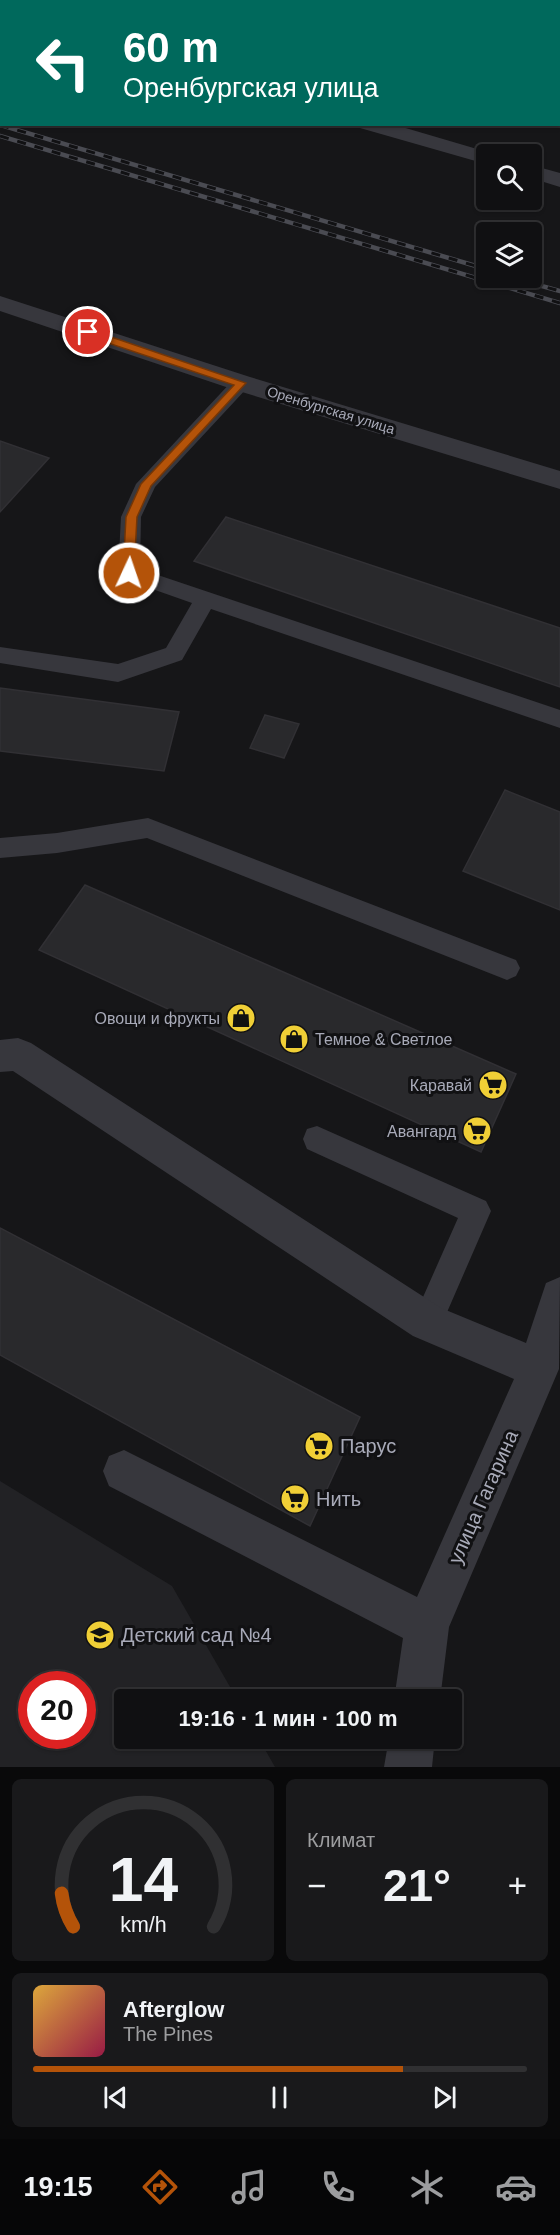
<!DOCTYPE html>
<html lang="ru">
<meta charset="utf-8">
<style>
body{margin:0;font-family:Helvetica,sans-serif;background:#19191b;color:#f1f3f6;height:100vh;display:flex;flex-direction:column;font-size:22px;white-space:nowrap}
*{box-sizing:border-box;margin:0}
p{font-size:20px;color:#9c9d9f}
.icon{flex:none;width:33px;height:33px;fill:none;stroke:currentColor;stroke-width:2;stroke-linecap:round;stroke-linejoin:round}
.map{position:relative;height:1767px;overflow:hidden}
.details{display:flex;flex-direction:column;gap:12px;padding:12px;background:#09090a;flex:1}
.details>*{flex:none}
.top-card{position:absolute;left:0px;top:0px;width:561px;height:126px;box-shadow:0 2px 4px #0004,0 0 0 2px #303032;background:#00695c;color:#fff;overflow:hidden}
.fabs{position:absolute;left:476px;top:144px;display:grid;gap:12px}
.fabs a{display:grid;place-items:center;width:66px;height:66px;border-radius:6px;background:#101012;box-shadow:0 2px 4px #0004,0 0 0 2px #303032;font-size:30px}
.speed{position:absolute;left:18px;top:1671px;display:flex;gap:12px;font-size:30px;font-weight:700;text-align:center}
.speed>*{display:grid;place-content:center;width:78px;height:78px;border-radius:50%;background:#101012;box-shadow:0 2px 4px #0004,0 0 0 2px #303032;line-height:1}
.speed .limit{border:9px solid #d22;background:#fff;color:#111}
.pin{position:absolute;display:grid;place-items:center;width:51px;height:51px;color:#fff;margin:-26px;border:3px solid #fff;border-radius:50%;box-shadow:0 2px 6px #0007}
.me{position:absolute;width:66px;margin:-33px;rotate:3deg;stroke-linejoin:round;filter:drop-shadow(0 0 4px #0008)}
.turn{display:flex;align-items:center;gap:21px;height:126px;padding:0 24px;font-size:27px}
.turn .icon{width:78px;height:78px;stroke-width:2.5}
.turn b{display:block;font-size:42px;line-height:51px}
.big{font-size:45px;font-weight:700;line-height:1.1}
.details .card{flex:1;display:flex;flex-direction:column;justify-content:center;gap:9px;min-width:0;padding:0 21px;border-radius:9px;background:#19191b}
.details .dial{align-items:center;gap:0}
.dial svg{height:156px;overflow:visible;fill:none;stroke:#303032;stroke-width:7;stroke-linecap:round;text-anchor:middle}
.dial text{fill:#f1f3f6;stroke:none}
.song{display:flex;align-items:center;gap:18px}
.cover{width:72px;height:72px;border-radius:9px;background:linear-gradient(135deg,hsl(40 70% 55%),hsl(340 70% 35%))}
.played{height:6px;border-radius:3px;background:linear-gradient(90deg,#b45309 75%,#303032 75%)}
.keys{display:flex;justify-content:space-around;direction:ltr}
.heat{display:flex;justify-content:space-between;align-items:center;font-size:33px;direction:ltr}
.details .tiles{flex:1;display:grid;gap:12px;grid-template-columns:1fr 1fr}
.card:last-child{grid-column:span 2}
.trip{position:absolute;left:114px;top:1689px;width:348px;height:60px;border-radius:6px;background:#101012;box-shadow:0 2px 4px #0004,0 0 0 2px #303032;font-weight:700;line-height:60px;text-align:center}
.dock{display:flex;height:96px;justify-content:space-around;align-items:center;background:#060607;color:#9c9d9f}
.dock .icon{width:42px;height:42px}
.dock .active{color:#b45309}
.dock b{font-size:27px;color:#f1f3f6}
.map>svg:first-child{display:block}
.built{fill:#222225;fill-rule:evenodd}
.building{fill:#29292c;stroke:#313034;stroke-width:1.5}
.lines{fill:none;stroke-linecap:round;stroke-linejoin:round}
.service{fill:#37373d;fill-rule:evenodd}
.minor{fill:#37373d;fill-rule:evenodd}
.rail-casing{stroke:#4a4b52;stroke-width:4.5}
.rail{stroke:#111113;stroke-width:3;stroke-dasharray:9;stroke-linecap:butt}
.route{fill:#b45309;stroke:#753606;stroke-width:1.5}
.labels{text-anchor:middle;stroke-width:6;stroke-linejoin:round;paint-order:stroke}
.far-street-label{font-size:14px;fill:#a8aab8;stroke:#111113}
.poi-label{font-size:16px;fill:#a8aab8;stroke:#111113;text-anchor:end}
.near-poi-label{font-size:20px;fill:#a8aab8;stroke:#111113;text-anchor:start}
.near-street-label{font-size:20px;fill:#a8aab8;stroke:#111113}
</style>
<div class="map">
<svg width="560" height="1767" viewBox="0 0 560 1767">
<rect width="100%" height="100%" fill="#161618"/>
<path class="built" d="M0 1481 172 1586 237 1699 124 1700V1738L259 1739 275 1767H0ZM32 1684H82V1736H32Z"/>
<path class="building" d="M0 441 49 458 0 512Z
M226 517 560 628V687L194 561Z
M0 688 179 712 164 771 0 751Z
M265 715 299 724 284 758 250 748Z
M505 790 560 812V910L463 871Z
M85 885 516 1074 481 1152 39 950Z
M0 1228 360 1417 310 1526 0 1355Z"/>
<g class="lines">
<path class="service" d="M44 0H64L65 2H45Z
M476 0H490V2H476Z
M241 377 248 379 251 383 248 387 155 487 141 517 140 569 560 710V728L211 609 182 660 118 682 0 663V647L118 664 166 648 192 603 121 578 118 573 121 517 136 484 234 379Z
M148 818 516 960 520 968 516 976 507 980 147 838 57 853 0 858V838L57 833Z
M317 1126 486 1201 491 1211 438 1333 427 1337 416 1333 412 1322 458 1218 307 1149 303 1139 307 1129Z"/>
<path class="minor" d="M0 12H2V24H0Z
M357 124H392L494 154H486V164L360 128Z
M531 165 560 173V187L531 178Z
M0 296 250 377 560 471V489L232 389 0 311Z
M18 1038 31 1043 441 1308 526 1343 546 1283 560 1277 559 1369 449 1627 440 1700H394L403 1638 109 1486 103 1471 109 1456 124 1450 417 1597 514 1379 413 1336 13 1071 0 1072V1040Z
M389 1738H435L432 1767H384Z"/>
<g class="rail-casing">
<path id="rail" d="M0 125 486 269
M0 136 560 303
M513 278 560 291"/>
</g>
<use href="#rail" class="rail"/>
</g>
<path class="route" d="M88 329 246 383 151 486 137 517 134 573 129 577 123 573 126 517 141 484 234 385 84 335V330Z"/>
<defs>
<g id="shop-disc" transform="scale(1.5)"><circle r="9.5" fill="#f0cf36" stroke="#111113"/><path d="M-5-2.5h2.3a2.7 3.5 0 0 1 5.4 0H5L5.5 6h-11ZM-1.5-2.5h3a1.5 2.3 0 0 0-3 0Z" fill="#111"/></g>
<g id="supermarket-disc" transform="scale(1.5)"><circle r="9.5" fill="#f0cf36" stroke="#111113"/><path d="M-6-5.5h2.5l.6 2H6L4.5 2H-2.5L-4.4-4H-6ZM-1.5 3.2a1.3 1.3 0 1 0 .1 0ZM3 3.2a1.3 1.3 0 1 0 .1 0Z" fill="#111"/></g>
<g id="school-disc" transform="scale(1.5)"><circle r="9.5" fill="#f0cf36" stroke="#111113"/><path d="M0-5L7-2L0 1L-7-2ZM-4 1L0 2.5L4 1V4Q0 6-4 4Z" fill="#111"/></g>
</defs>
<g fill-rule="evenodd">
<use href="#shop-disc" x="241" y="1018"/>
<use href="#shop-disc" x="294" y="1039"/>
<use href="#supermarket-disc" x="493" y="1085"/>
<use href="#supermarket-disc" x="477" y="1131"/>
<use href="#supermarket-disc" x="319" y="1446"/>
<use href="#supermarket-disc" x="295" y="1499"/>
<use href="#school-disc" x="100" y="1635"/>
</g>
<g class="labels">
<g class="far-street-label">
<text transform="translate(331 410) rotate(17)" y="5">Оренбургская улица</text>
</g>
<g class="poi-label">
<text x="220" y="1024">Овощи и фрукты</text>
<text x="315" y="1045" text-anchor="start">Темное &amp; Светлое</text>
<text x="472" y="1091">Каравай</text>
<text x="456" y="1137">Авангард</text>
</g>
<g class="near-poi-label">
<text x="340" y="1453">Парус</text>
<text x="316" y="1506">Нить</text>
<text x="121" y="1642">Детский сад №4</text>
</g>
<g class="near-street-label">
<text transform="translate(483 1497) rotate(-66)" y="7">улица Гагарина</text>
</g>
</g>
</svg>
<div class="fabs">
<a><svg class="icon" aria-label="search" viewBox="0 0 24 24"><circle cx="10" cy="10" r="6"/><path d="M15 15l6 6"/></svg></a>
<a><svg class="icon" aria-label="layers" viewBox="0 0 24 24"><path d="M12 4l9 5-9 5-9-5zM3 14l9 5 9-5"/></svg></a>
</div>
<div class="speed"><div class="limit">20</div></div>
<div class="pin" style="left:88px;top:332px;background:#d93025"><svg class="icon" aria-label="arrive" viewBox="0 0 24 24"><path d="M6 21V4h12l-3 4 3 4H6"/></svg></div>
<svg class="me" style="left:129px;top:573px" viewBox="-20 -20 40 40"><circle r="17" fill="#b45309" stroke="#fff" stroke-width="3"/><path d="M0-11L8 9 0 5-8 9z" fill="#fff"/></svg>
<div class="trip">19:16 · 1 мин · 100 m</div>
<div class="top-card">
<div class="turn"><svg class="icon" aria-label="left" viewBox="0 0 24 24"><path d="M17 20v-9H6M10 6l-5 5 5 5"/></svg><div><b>60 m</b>Оренбургская улица</div></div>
</div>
</div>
<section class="details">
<div class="tiles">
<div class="card dial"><svg viewBox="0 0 100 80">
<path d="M14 69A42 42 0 1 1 86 69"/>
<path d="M14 69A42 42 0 0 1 8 52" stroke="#b45309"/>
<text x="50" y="56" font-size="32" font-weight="700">14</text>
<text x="50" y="72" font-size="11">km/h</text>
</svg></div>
<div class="card"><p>Климат</p>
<div class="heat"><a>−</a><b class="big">21°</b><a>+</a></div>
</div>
<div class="card">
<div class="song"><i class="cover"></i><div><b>Afterglow</b><p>The Pines</p></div></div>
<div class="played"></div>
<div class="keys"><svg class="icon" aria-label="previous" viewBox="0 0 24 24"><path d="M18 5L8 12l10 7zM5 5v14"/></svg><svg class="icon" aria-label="pause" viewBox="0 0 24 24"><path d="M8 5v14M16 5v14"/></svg><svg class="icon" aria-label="next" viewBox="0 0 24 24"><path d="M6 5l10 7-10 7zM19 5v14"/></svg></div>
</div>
</div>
</section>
<nav class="dock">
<b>19:15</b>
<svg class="icon active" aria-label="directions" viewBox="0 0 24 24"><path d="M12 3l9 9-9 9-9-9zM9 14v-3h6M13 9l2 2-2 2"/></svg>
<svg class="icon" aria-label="music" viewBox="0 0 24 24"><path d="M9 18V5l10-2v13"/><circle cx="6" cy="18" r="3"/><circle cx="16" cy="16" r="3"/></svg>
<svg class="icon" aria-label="phone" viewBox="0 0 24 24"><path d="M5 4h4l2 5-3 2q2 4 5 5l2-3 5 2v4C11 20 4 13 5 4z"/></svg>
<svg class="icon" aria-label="climate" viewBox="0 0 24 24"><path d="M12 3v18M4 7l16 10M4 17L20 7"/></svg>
<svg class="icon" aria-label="car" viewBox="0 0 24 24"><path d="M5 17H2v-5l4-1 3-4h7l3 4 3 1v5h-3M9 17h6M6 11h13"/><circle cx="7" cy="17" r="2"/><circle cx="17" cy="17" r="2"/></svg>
</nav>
